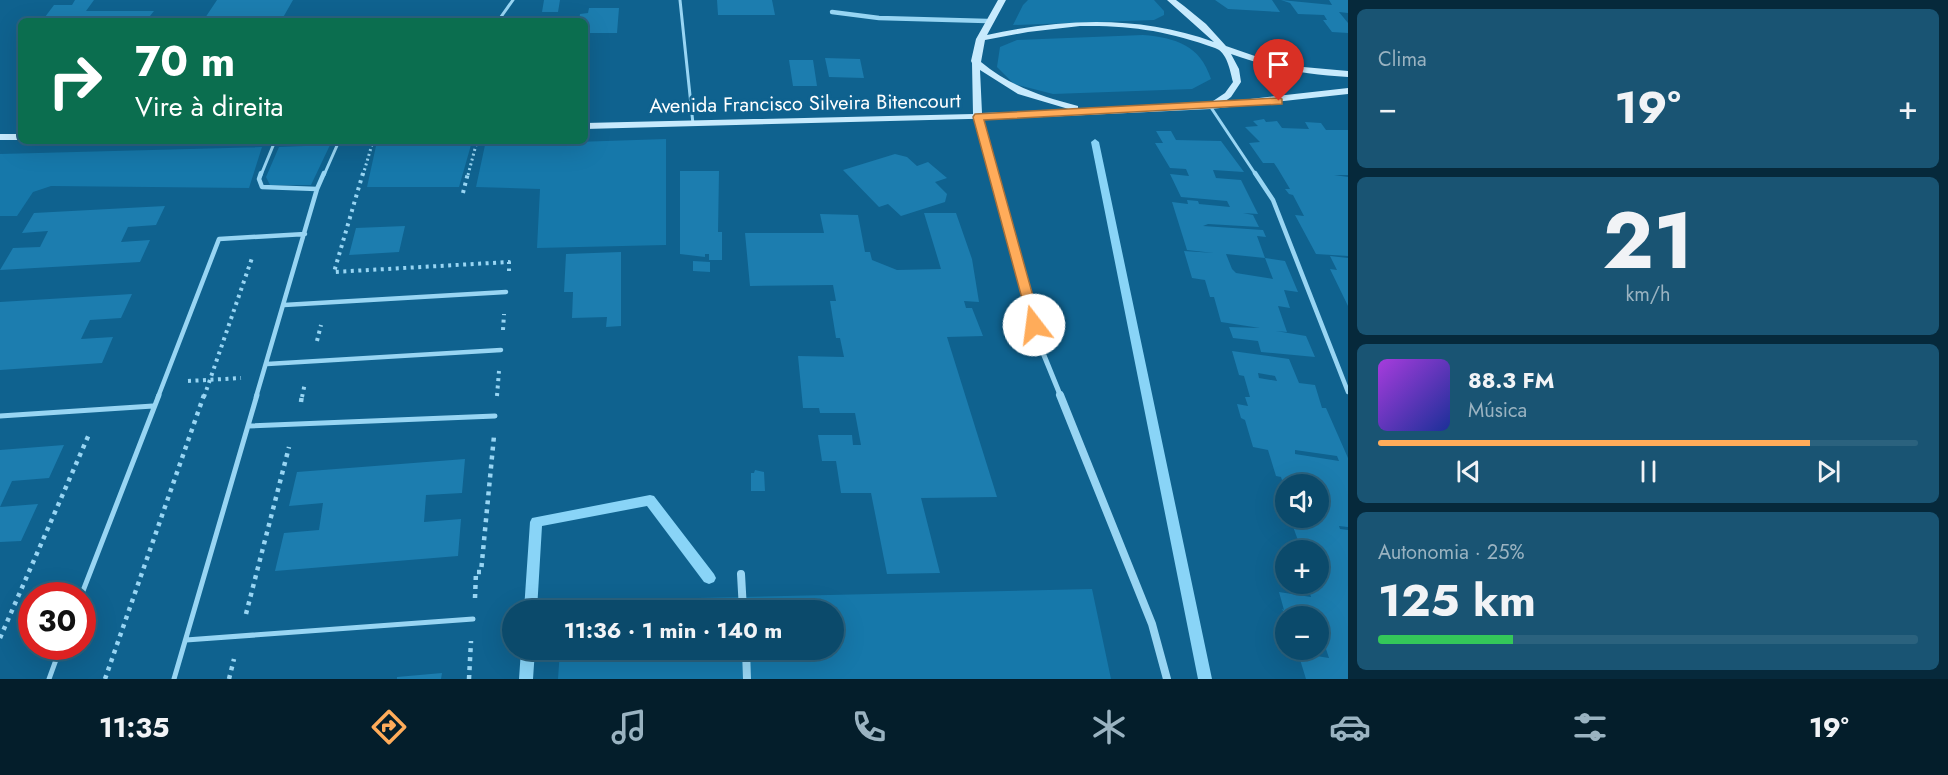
<!DOCTYPE html>
<html lang="pt">
<meta charset="utf-8">
<style>
body{margin:0;font-family:Jost,sans-serif;background:#195473;color:#f1f3f6;height:100vh;display:flex;flex-direction:column;font-size:22px;white-space:nowrap}
*{box-sizing:border-box;margin:0}
p{font-size:20px;color:#9ab3c1}
.icon{flex:none;width:33px;height:33px;fill:none;stroke:currentColor;stroke-width:2;stroke-linecap:round;stroke-linejoin:round}
.map{position:relative;flex:1;overflow:hidden}
.side{display:flex;flex-direction:column;gap:9px;padding:9px;background:#06293b;width:600px}
.side>*{flex:none}
.top-card{position:absolute;left:18px;top:18px;width:570px;height:126px;border-radius:9px;box-shadow:0 6px 24px #0002,0 0 0 2px #2b627e;background:#0b6e4f;color:#fff;overflow:hidden}
.fabs{position:absolute;left:1275px;top:474px;display:grid;gap:12px}
.fabs a{display:grid;place-items:center;width:54px;height:54px;border-radius:50%;background:#0b4a6b;box-shadow:0 6px 24px #0002,0 0 0 2px #2b627e;font-size:30px}
.speed{position:absolute;left:18px;top:582px;display:flex;gap:12px;font-size:30px;font-weight:700;text-align:center}
.speed>*{display:grid;place-content:center;width:78px;height:78px;border-radius:50%;background:#0b4a6b;box-shadow:0 6px 24px #0002,0 0 0 2px #2b627e;line-height:1}
.speed .limit{border:9px solid #d22;background:#fff;color:#111}
.pin{position:absolute;display:grid;place-items:center;width:51px;height:51px;color:#fff;margin:-62px -26px;border-radius:50% 50% 50% 0;rotate:-45deg;box-shadow:0 0 6px #0007}
.pin .icon{rotate:45deg}
.me{position:absolute;width:66px;margin:-33px;rotate:345deg;stroke-linejoin:round;filter:drop-shadow(0 0 4px #0008)}
.turn{display:flex;align-items:center;gap:21px;height:126px;padding:0 18px;font-size:27px}
.turn .icon{width:78px;height:78px;stroke-width:2.5}
.turn b{display:block;font-size:42px;line-height:51px}
.big{font-size:45px;font-weight:700;line-height:1.1}
.side .tile{flex:1;display:flex;flex-direction:column;justify-content:center;gap:9px;min-width:0;padding:0 21px;border-radius:9px;background:#195473}
.side .dial{align-items:center;gap:0}
.dial b{font-size:78px;line-height:1}
.song{display:flex;align-items:center;gap:18px}
.cover{width:72px;height:72px;border-radius:9px;background:linear-gradient(135deg,hsl(280 70% 55%),hsl(230 70% 35%))}
.played{height:6px;border-radius:3px;background:linear-gradient(90deg,#ffac5a 80%,#2b627e 80%)}
.keys{display:flex;justify-content:space-around;direction:ltr}
.heat{display:flex;justify-content:space-between;align-items:center;font-size:33px;direction:ltr}
.charge{height:9px;border-radius:4px;background:linear-gradient(90deg,#34c759 25%,#2b627e 0)}
.trip{position:absolute;left:502px;top:600px;width:342px;height:60px;border-radius:30px;background:#0b4a6b;box-shadow:0 6px 24px #0002,0 0 0 2px #2b627e;font-weight:700;line-height:60px;text-align:center}
.tab-bar{display:flex;height:96px;justify-content:space-around;align-items:center;background:#041e2b;color:#9ab3c1}
.tab-bar .icon{width:42px;height:42px}
.tab-bar .current{color:#ffac5a}
.tab-bar b{font-size:27px;color:#f1f3f6}
main{display:flex;flex:1;min-height:0}
.map>svg:first-child{display:block}
.green{fill:#1678aa}
.lines{fill:none;stroke-linecap:round;stroke-linejoin:round}
.stream{fill:#89d4f7;fill-rule:evenodd}
.building{fill:#1c7daf;fill-rule:evenodd}
.path-far2{stroke:#98d5f3;stroke-width:3;stroke-dasharray:2 3;stroke-linecap:butt}
.path-far1{stroke:#98d5f3;stroke-width:4;stroke-dasharray:3 4.5;stroke-linecap:butt}
.path{stroke:#98d5f3;stroke-width:4.5;stroke-dasharray:4 5;stroke-linecap:butt}
.lane-far2{stroke:#98d5f3;stroke-width:3}
.lane-far1{stroke:#98d5f3;stroke-width:4.5}
.lane{stroke:#98d5f3;stroke-width:5}
.street-far2{stroke:#98d5f3;stroke-width:4.5}
.street-far1{stroke:#98d5f3;stroke-width:5}
.street{stroke:#98d5f3;stroke-width:8}
.secondary{fill:#c7eafd;fill-rule:evenodd}
.route{fill:#ffac5a;stroke:#a6703a;stroke-width:1.5}
.labels{text-anchor:middle;stroke-width:6;stroke-linejoin:round;paint-order:stroke}
.far-street-label{font-size:20px;fill:#fff;stroke:#0f628f}
</style>
<main>
<div class="map">
<svg width="1348" height="679" viewBox="0 0 1348 679">
<rect width="100%" height="100%" fill="#0f628f"/>
<path class="green" d="M1028 0H1154L1164 11V15L1154 20 1013 25 1023 5Z
M1143 35C1176 38 1200 45 1211 79L1192 89 1053 94 1014 84 997 67 1000 47 1017 40Z
M666 139V245L537 248 540 189 476 187 485 145Z
M330 145 311 185H270L266 177 279 147Z
M471 145 459 187H367L376 146Z
M262 147 249 188 51 186 33 192 17 216H0V154Z
M1092 589 1111 679H558L560 650H834V610H562L563 601Z"/>
<g class="lines">
<path class="stream" d="M1095 139 1099 142 1212 679H1198L1091 142Z
M650 495 654 496 714 574 716 578 714 582 709 584 704 582 647 506 542 526 537 610H524L530 522 532 518Z
M521 650H535L533 679H519Z"/>
</g>
<path class="building" d="M75 0H94L86 11H154L146 21H42L54 5H72Z
M217 0H293L281 21H203Z
M544 0H560L558 12H542Z
M717 0H772L775 15H718Z
M1215 0H1272L1280 12 1228 9Z
M1281 0 1332 5 1329 0H1348V13L1339 12 1348 23V33L1332 32 1323 20H1327L1324 15 1298 14 1290 3Z
M589 8H619L617 33H585V21H579L580 14 588 13Z
M825 58 860 59 864 78 829 77Z
M789 60H813L817 86H793Z
M1264 119 1266 122 1277 121 1282 128 1309 129 1305 122 1321 123 1326 130H1348V175H1334L1348 177V256L1316 254 1295 215 1304 216 1293 195 1289 194 1285 189H1290L1278 169 1274 163H1263L1249 143 1260 142 1245 127 1258 126 1253 121Z
M1156 131H1171L1176 140 1221 141 1244 172 1213 170 1216 178 1241 180 1258 214 1243 213 1253 215 1259 227 1208 224 1203 226 1263 230 1266 237 1257 236 1265 258 1226 254 1232 269 1236 273 1273 279 1265 258 1285 261 1298 292 1284 290 1290 308 1278 306 1287 332 1276 331 1306 336 1315 357 1261 352 1258 341 1233 338 1229 327 1260 328 1221 322 1214 297H1210L1205 280 1192 278 1184 251 1214 253 1187 250 1172 202 1188 204 1187 200 1198 201 1199 204 1230 207 1227 201 1181 197 1170 174 1189 176 1186 169 1170 168 1155 143H1163Z
M895 154 907 157 917 166 928 162 947 178 935 182 947 194 945 202 901 216 888 204 879 207 843 170Z
M680 171H719L718 232H722V260H709V254H705V257L680 254Z
M165 206 156 225 128 227 121 242 150 240 140 262 0 270 13 248 40 247 48 231 22 233 34 213Z
M924 213H956L972 259 979 302 964 301 966 308H972L983 336 947 337 997 497 921 498 940 573 887 574 871 493H841L836 461H822L818 435H852L853 445H861L855 413H820L819 408H803L798 356 844 357 840 338H836L830 301H836L833 285 750 286 745 233H824L820 214 858 215 865 252H870L872 260 897 270 941 269Z
M405 226 399 252 349 255 356 228Z
M621 252V326L606 327 607 317 572 318 573 292H564L566 254Z
M1330 256 1348 258V306L1330 269 1337 270Z
M693 261 710 262V272L693 271Z
M132 294 121 318 90 320 81 339 113 337 102 363 0 370V302Z
M1232 351 1289 359 1299 383 1315 385 1322 408H1326L1348 458V527L1339 526 1340 529 1348 530V679H1306L1298 653 1329 658 1318 625V616H1286L1282 609 1284 610 1279 592 1311 597 1307 584H1318V550L1300 546 1291 521 1302 523 1300 518H1318V484H1286L1285 489 1281 477 1276 476 1268 450 1253 447 1245 420 1241 418 1237 404 1248 406 1245 397H1250L1244 376 1239 375ZM1258 373 1275 376 1277 381 1259 378ZM1295 450 1337 456 1339 461 1295 454Z
M64 445 49 478 12 481 0 507V450Z
M465 459 462 493 426 495 424 522 461 519 458 556 275 571 284 533 319 530 323 503 289 506 297 472Z
M755 470 764 472 765 491H751V473H754Z
M38 504 21 541 0 542V507Z
M442 673 441 679H397V677Z"/>
<g class="lines">
<path class="path-far2" d="M363 175 373 141
M468 175 477 141"/>
<path class="path-far1" d="M363 173 334 272 509 262V271
M463 193 468 173
M503 330 504 314
M317 341 321 325
M188 381 241 378
M497 396 499 371
M204 397 252 258
M302 397 305 383"/>
<path class="path" d="M301 402 302 395
M475 598 476 572H481L494 436
M246 614 289 447
M0 638 90 432
M105 679 204 395
M229 679 234 659
M469 679 471 641"/>
<path class="lane-far2" d="M680 0 693 124
M498 21 513 0
M1210 106 1256 175
M261 175 275 141
M324 175 339 141"/>
<path class="lane-far1" d="M261 173 259 179 262 187 317 189
M1255 173 1273 200 1348 392
M284 305 506 292
M267 364 501 350
M158 397 219 239 305 234
M256 397 317 189 324 173"/>
<path class="lane" d="M0 416 153 406
M248 426 495 416
M81 596 159 395
M186 640 473 619
M49 679 61 646
M174 679 257 395"/>
<path class="street-far2" d="M832 12 879 18 987 21
M978 117 994 175"/>
<path class="street-far1" d="M993 173 1041 348 1061 397"/>
<path class="street" d="M1060 395 1152 624 1167 679
M741 574 743 610
M746 650 747 679"/>
<path class="secondary" d="M998 0H1006L987 35C1063 18 1140 15 1214 42L1167 0H1176L1184 6 1206 24 1226 46 1281 65 1348 71V77C1307 75 1270 68 1231 54L1239 69 1241 82 1231 97 1224 102 1348 88V94L1211 109 1044 117 585 129V123L973 114 972 63 971 61 976 39ZM1080 26C1130 25 1168 31 1215 48 1227 52 1230 70 1233 82L1225 93 1210 103 1078 110V106C1042 97 1010 86 981 62L985 40 1028 32ZM980 70 1018 94 1072 110 982 113Z
M0 134H21V140H0Z"/>
</g>
<path class="route" d="M1279 98 1282 99V104L984 120 1041 325 1034 330 1030 328 973 117 975 114Z"/>
<g class="labels">
<g class="far-street-label">
<text transform="translate(805 103) rotate(-1)" y="7">Avenida Francisco Silveira Bitencourt</text>
</g>
</g>
</svg>
<div class="fabs">
<a><svg class="icon" aria-label="sound" viewBox="0 0 24 24"><path d="M4 9h4l5-4v14l-5-4H4zM17 9q2 3 0 6"/></svg></a>
<a>+</a>
<a>−</a>
</div>
<div class="speed"><div class="limit">30</div></div>
<div class="pin" style="left:1279px;top:101px;background:#d93025"><svg class="icon" aria-label="arrive" viewBox="0 0 24 24"><path d="M6 21V4h12l-3 4 3 4H6"/></svg></div>
<svg class="me" style="left:1034px;top:325px" viewBox="-20 -20 40 40"><circle r="19" fill="#fff"/><path d="M0-13L10 11 0 6-10 11z" fill="#ffac5a"/></svg>
<div class="trip">11:36 · 1 min · 140 m</div>
<div class="top-card">
<div class="turn"><svg class="icon" aria-label="right" viewBox="0 0 24 24"><path d="M7 20v-9h11M14 6l5 5-5 5"/></svg><div><b>70 m</b>Vire à direita</div></div>
</div>
</div>
<section class="side">
<div class="tile"><p>Clima</p>
<div class="heat"><a>−</a><b class="big">19°</b><a>+</a></div>
</div>
<div class="tile dial"><b>21</b><p>km/h</p></div>
<div class="tile">
<div class="song"><i class="cover"></i><div><b>88.3 FM</b><p>Música</p></div></div>
<div class="played"></div>
<div class="keys"><svg class="icon" aria-label="previous" viewBox="0 0 24 24"><path d="M18 5L8 12l10 7zM5 5v14"/></svg><svg class="icon" aria-label="pause" viewBox="0 0 24 24"><path d="M8 5v14M16 5v14"/></svg><svg class="icon" aria-label="next" viewBox="0 0 24 24"><path d="M6 5l10 7-10 7zM19 5v14"/></svg></div>
</div>
<div class="tile"><p>Autonomia · 25%</p><b class="big">125 km</b><div class="charge"></div></div>
</section>
</main>
<nav class="tab-bar">
<b>11:35</b>
<svg class="icon current" aria-label="directions" viewBox="0 0 24 24"><path d="M12 3l9 9-9 9-9-9zM9 14v-3h6M13 9l2 2-2 2"/></svg>
<svg class="icon" aria-label="music" viewBox="0 0 24 24"><path d="M9 18V5l10-2v13"/><circle cx="6" cy="18" r="3"/><circle cx="16" cy="16" r="3"/></svg>
<svg class="icon" aria-label="phone" viewBox="0 0 24 24"><path d="M5 4h4l2 5-3 2q2 4 5 5l2-3 5 2v4C11 20 4 13 5 4z"/></svg>
<svg class="icon" aria-label="climate" viewBox="0 0 24 24"><path d="M12 3v18M4 7l16 10M4 17L20 7"/></svg>
<svg class="icon" aria-label="car" viewBox="0 0 24 24"><path d="M5 17H2v-5l4-1 3-4h7l3 4 3 1v5h-3M9 17h6M6 11h13"/><circle cx="7" cy="17" r="2"/><circle cx="17" cy="17" r="2"/></svg>
<svg class="icon" aria-label="filters" viewBox="0 0 24 24"><path d="M4 7h16M4 17h16"/><circle cx="9" cy="7" r="2"/><circle cx="15" cy="17" r="2"/></svg>
<b>19°</b>
</nav>
